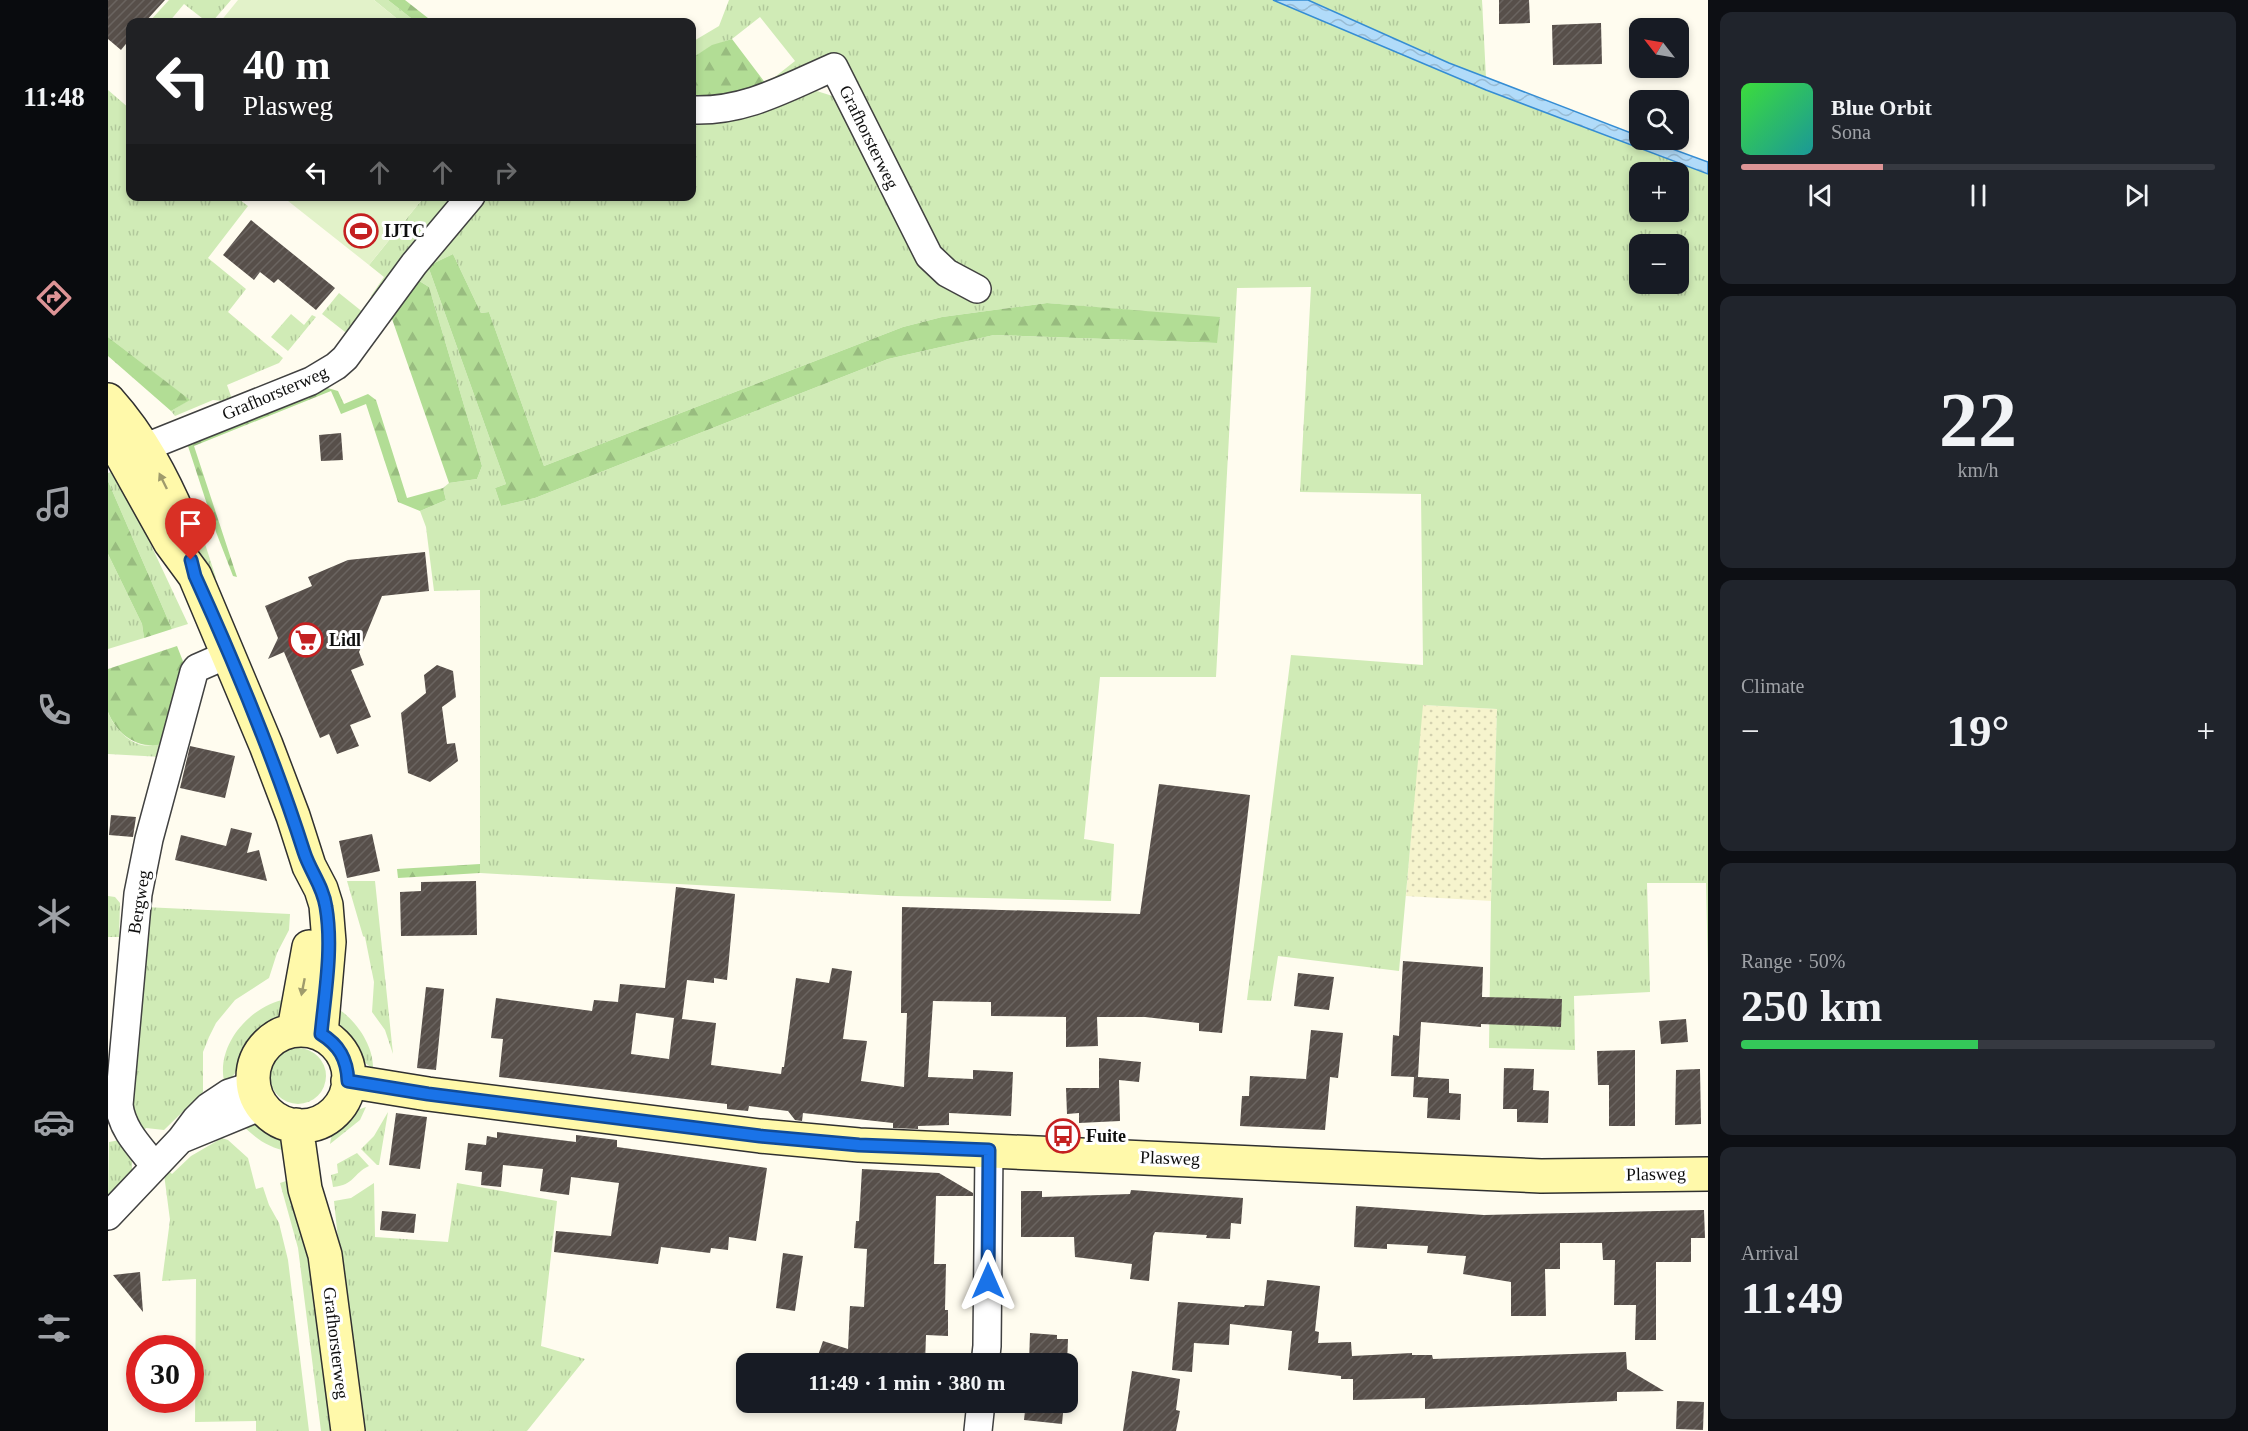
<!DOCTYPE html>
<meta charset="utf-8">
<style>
body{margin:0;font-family:Georgia,serif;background:#20242c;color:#f1f3f6;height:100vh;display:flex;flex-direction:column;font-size:22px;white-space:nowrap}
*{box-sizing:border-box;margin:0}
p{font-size:20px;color:#9ea1a6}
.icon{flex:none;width:33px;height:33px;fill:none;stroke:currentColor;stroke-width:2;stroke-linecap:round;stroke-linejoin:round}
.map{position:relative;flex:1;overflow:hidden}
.details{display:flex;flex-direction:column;gap:12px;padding:12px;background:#0d0f14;width:540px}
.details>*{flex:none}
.top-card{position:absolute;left:18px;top:18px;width:570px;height:183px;border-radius:12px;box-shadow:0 3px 9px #0003;background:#202124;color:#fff;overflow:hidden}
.needle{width:39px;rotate:301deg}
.fabs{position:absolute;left:1521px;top:18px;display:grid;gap:12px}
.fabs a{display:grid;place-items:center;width:60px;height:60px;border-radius:12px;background:#171b24;box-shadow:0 3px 9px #0003;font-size:30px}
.speed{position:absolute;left:18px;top:1335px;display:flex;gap:12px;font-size:30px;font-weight:700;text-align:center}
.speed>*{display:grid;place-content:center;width:78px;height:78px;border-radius:50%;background:#171b24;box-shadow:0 3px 9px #0003;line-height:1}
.speed .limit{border:9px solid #d22;background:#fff;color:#111}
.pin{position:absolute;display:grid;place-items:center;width:51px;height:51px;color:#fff;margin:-62px -26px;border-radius:50% 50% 50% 0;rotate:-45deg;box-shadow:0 0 6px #0007}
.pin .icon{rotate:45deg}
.me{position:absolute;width:66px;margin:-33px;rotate:0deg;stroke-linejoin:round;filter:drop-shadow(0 0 4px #0008)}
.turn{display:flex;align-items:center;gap:21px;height:126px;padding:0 18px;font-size:27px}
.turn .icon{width:78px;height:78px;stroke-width:2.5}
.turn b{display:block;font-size:42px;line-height:51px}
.lanes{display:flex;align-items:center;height:57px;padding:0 18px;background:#0003;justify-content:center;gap:30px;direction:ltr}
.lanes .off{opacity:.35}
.big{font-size:45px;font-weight:700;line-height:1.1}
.details .tile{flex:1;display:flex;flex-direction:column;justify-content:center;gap:9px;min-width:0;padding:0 21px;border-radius:12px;background:#20242c}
.details .dial{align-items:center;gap:0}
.dial b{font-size:78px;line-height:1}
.song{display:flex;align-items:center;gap:18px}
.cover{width:72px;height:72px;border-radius:9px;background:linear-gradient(135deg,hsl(120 70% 55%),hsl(180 70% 35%))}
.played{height:6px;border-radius:3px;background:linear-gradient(90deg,#dd9496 30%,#363941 30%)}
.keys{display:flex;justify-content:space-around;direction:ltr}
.heat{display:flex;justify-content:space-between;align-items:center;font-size:33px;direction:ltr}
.charge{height:9px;border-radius:4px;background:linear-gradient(90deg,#34c759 50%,#363941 0)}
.trip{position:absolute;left:628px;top:1353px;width:342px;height:60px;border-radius:12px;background:#171b24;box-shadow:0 3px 9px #0003;font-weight:700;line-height:60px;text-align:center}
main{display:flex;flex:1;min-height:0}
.tab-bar{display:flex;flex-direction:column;width:108px;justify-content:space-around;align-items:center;background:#090b0e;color:#9ea1a6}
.tab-bar .icon{width:42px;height:42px}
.tab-bar .active{color:#dd9496}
.tab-bar b{font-size:27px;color:#f1f3f6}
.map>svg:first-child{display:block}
.farmland{fill:url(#farmland-dots)}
.grass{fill:url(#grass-tufts);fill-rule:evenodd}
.forest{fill:url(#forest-firs)}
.pitch{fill:#e2f2c9}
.water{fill:url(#water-waves);stroke:#358dd3;stroke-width:1.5}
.building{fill:url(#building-hatch);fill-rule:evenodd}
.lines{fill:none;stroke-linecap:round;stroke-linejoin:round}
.street-casing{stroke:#414141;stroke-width:30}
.secondary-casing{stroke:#303030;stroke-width:36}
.street{stroke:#fff;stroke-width:27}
.secondary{stroke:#fff9aa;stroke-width:33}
.oneway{fill:#9f9b6c}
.route-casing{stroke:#114b97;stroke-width:15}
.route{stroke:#1a73e8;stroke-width:10}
.labels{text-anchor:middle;stroke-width:6;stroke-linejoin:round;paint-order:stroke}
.street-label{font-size:18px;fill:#0e0e0e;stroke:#fff}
.poi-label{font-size:18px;font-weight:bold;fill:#0e0e0e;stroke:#fff;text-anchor:start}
</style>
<main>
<nav class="tab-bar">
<b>11:48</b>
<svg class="icon active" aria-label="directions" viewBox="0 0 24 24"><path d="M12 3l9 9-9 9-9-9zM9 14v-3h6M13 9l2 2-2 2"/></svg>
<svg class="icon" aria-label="music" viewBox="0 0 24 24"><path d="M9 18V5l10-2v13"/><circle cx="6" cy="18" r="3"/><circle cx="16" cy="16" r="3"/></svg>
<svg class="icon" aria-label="phone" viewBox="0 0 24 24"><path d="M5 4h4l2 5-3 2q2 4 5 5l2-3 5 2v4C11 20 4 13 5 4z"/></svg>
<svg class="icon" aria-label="climate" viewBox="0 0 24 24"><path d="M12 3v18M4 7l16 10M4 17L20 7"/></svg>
<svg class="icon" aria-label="car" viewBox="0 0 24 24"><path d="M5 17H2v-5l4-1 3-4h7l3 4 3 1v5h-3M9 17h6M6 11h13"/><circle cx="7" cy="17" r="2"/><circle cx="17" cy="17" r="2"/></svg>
<svg class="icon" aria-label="filters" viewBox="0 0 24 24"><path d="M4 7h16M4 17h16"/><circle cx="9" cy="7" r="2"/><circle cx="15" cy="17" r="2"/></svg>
</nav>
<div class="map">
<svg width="1600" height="1431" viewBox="0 0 1600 1431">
<defs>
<pattern id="farmland-dots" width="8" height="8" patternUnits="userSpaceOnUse" patternTransform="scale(1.5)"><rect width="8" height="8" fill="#f6f4cd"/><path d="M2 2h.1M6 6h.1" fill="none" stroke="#d2d0af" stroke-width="1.8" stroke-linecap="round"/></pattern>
<pattern id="grass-tufts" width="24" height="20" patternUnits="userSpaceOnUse" patternTransform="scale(1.5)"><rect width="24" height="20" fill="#d0ebb6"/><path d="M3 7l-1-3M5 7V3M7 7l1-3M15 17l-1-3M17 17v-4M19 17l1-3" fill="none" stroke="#b1c89b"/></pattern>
<pattern id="forest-firs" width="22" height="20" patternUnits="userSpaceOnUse" patternTransform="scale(1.5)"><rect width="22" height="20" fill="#b2dd95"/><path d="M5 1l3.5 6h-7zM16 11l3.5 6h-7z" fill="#98bc7f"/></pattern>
<pattern id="water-waves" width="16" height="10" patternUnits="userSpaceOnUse" patternTransform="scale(1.5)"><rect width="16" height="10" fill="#b1dbf9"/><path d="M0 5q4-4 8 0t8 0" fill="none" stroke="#97bbd4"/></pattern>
<pattern id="building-hatch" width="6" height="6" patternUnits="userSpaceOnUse" patternTransform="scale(1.5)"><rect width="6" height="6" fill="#574f4a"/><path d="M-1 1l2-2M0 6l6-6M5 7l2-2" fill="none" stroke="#6a6460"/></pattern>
</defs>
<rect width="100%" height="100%" fill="#fffcef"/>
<path class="farmland" d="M1314 705 1389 709 1383 901 1298 896Z"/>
<path class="grass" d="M61 0H123L104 22H99L76 4 61 22H41Z
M266 0H280L308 22H293Z
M621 0H1165L1378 90 1600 174V970L1598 883H1539L1542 992 1466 996 1467 1050 1381 1048 1383 901 1389 709 1315 705 1291 971 1170 956 1163 1001 1139 1000 1183 655 1315 665 1313 494 1192 492 1203 287 1129 288 1108 677H992L976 839 1006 844 1003 901 788 896 372 873V590L326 591 318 527 312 511 338 500 335 488 341 483 369 479 374 466 321 287 308 279 379 197 584 196V116L619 117 631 114 693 86 734 99 811 250C830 278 845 290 878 300L879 284C844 273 839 264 818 236L728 57 658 88V84L687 61 652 17 624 39 604 46 584 58V42L611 26ZM1532 172H1570V212H1532ZM1532 244H1570V284H1532ZM345 254 373 313 381 312 436 466 795 327 834 317 939 303 1112 318 1108 343 886 335 780 359 427 498 393 506 387 488 398 484 320 266Z
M1200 0H1374L1378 78 1341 63Z
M0 90 22 109V196L128 197 140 206 100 258 138 289 120 312 175 358 171 363 119 385 125 402 105 400 67 416 63 411 81 400 0 337Z
M316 197H354L270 302 263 296 276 277 261 265Z
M231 293 256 313 241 335 214 314Z
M183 314 196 325 204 315 208 317 180 351 163 337Z
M3 472 14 473 28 513 80 624 64 629 0 481V473Z
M81 494 108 578 101 581 71 499Z
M0 554 34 624 36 638 0 649Z
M0 712C5 726 19 742 34 745 41 747 51 743 58 743L54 757 0 754Z
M239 881H267L285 1054 277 1030 264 1012 266 982 257 937 255 936Z
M0 896 7 897 12 903 11 937H0Z
M36 907 182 914 181 930 169 953 161 978 127 1000 108 1023 101 1037 95 1052V1092L56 1130 38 1128 35 1132 29 1127 21 1090Z
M178 999V1011L147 1035 129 1071 117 1085C106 1047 141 1006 178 999Z
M229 1008C248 1020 266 1046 265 1069L246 1054 228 1027Z
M162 1076a28 28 0 1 1 56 0a28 28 0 1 1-56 0Z
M258 1107 252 1120 222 1144C225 1123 238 1113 258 1107Z
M280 1112 271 1165H269L253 1149 266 1136Z
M150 1121C165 1127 176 1135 180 1151 160 1148 145 1137 132 1122Z
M114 1138 120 1140 140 1158 148 1189 155 1187 161 1205 171 1223 180 1260 201 1431H148V1421L87 1422 88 1279 54 1281 62 1220 56 1174 59 1169 64 1174 83 1156Z
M12 1140 24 1160V1175L0 1200 1 1142Z
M249 1153 261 1166C244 1174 247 1185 225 1187L223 1175 230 1173 229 1164Z
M187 1178 198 1226 228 1431H213L190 1248 172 1183Z
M266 1183 267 1237 340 1242 349 1183 449 1201 433 1346 477 1359 419 1431H253L245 1383 226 1201 243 1198Z"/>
<path class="forest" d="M280 0H297L325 22H308Z
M624 39 658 84V88L584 103V58L604 45Z
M345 254 373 313 381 312 436 466 795 327 834 317 939 303 1112 317 1109 343 886 335 780 359 427 498 393 506 387 488 398 484 320 266Z
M308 279 321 287 374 466 369 479 341 483 283 316Z
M0 337 82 400 63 411 0 356Z
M209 385 230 391 236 404 260 394 268 400 299 498 335 488 338 500 312 511 290 502 258 404 233 414 223 391 86 446 129 577 125 576 108 532 79 443Z
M0 481 64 629 36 638 34 624 0 554Z
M69 646 78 669 58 743C33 751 10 737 0 712V669Z
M372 864V873L290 878 289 869Z"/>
<path class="pitch" d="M130 0H266L293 22H112Z
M175 197H316L261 265Z"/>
<path class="water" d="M1165 0H1200L1341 63 1531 136 1532 140H1540L1600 162V174L1378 90Z"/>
<path class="building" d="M0 0H57L37 22H22V39L13 50 0 39Z
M1391 0H1421L1422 23 1391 24Z
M1493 23 1494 64 1445 65 1444 25Z
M143 220 227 288 208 310 170 279 166 283 152 272 146 280 115 255Z
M233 433 235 460 213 461 211 435Z
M317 552 321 591 274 596 251 652 256 665 243 670 263 717 242 725 251 746 229 754 221 734 212 738 176 652 160 659 170 638 157 606 204 586 200 577 240 560Z
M329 665 345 671 348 697 334 707 339 744 347 743 350 761 322 782 300 773 293 713 318 693 316 675Z
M82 746 127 756 117 798 72 788Z
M1051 784 1142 795 1114 1033 1091 1031V1023L1037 1017H989L990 1046 958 1047V1017L883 1016V1002L825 1001 820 1077 865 1079V1070L905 1072 903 1116 841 1113V1125L810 1126V1129L785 1128V1123L695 1113 694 1121 687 1120 680 1111 641 1106 640 1111 619 1109V1104L391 1077 395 1039 383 1038 388 998 484 1011 486 1000 510 1002 512 984 557 988 568 887 627 894 619 980 606 978V983L579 980 574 1019 608 1023 603 1065 673 1074 674 1067H676L688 978 721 983 724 968 744 971 735 1039 759 1041 753 1081 796 1087 799 1013H793L794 907 1032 914ZM528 1013 566 1018 561 1059 523 1054Z
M3 815 28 817 25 837 1 835Z
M123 828 144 833 139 853 151 850 159 881 67 860 73 835 118 846Z
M264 834 272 871 239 878 231 841Z
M368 881 369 935 293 936 292 892 313 891V882Z
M1295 961 1375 967 1374 997 1454 999 1453 1027 1373 1024V1027L1313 1022 1310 1077 1341 1079V1093L1353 1094 1352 1120 1319 1118 1320 1098 1305 1097 1306 1077 1283 1076 1285 1035 1291 1036Z
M1190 973 1226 977 1221 1010 1186 1006Z
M318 987 336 989 328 1070 309 1068Z
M1578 1019 1580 1042 1553 1044 1551 1021Z
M1203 1030 1235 1033 1230 1078 1222 1077 1217 1130 1132 1126 1134 1096H1141L1142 1076 1198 1079Z
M1527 1050V1126H1501V1085H1490L1489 1051Z
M991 1058 1033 1062 1031 1082 1011 1080 1012 1121 971 1123V1113L959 1114 958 1088H991Z
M1396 1068 1426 1069 1425 1090 1441 1091 1440 1123 1409 1122V1109H1395Z
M1592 1069 1593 1124 1567 1125 1568 1070Z
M288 1113 319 1117 312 1169 281 1165Z
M389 1132 468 1142V1135L509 1140V1147L659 1168 648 1241 621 1237 620 1250 603 1248 602 1253 553 1247 550 1264 446 1252 448 1231 503 1236 511 1183 463 1177 461 1195 432 1191 435 1169 395 1165 393 1187 373 1185 374 1172 357 1170 360 1143 378 1145 379 1136 389 1138Z
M754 1169 831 1173 865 1193V1196H828L826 1264H838L837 1310H840V1336L818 1335 817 1364H707L715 1341 740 1349 742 1306 756 1307 759 1249 746 1248 748 1221H751Z
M1023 1190 1135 1198 1133 1224 1123 1223 1122 1239 1098 1238 1099 1235 1047 1232 1045 1236 1041 1281 1022 1279 1024 1264 967 1257 966 1237H913V1191H934V1197L1022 1194Z
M1248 1206 1376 1215 1596 1210 1597 1238H1583V1262H1548V1340H1527L1528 1305H1506L1507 1260H1495L1494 1243H1452V1269H1437L1438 1316H1403V1282L1355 1274 1358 1256 1319 1253 1320 1246 1279 1244V1249L1246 1247Z
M274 1211 308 1214 306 1233 272 1230Z
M675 1253 695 1256 687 1311 668 1308Z
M32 1272 35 1312 5 1275Z
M1159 1280 1212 1286 1207 1331 1211 1332 1210 1343 1243 1342 1244 1356 1304 1353V1355H1324L1325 1359 1518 1352 1519 1369 1556 1391 1509 1392V1401L1317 1409V1398L1245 1400V1379H1233V1376L1180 1370 1184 1331 1122 1324 1121 1345 1086 1343 1084 1372 1064 1370 1070 1302 1136 1307 1137 1305 1156 1306Z
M922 1333 949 1335V1339H960L959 1364 921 1363Z
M1024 1371 1072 1379 1068 1410 1072 1411 1068 1431H1015Z
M1569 1401 1596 1402 1595 1430 1568 1429Z
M918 1402H956L954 1424 916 1420Z"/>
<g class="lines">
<g class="street-casing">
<path id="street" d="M584 110C637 112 678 88 726 67L821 256 839 273 869 289
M18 455 203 381 228 366 237 358 306 264 363 196
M74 1139 154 1106
M47 1166C32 1147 14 1130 11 1105L30 894 41 839 86 672 89 668 121 654
M0 1216 73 1139 88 1119 100 1107 121 1093 146 1085
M877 1364 879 1346 881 1150
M870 1431 873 1402"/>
</g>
<g class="secondary-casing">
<path id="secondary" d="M0 400C34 438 56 480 76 528
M0 436 14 456 62 542 87 576 158 745 185 816 201 866 213 889 218 905 221 942 213 1034
M186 1030 201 947
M145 1078a48 48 0 1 1 96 0a48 48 0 1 1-96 0Z
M240 1081 320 1094 652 1136 751 1145 1433 1176 1600 1174
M188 1125 197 1189 217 1255 240 1431"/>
</g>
<use href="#street" class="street"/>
<use href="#secondary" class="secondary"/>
</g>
<defs><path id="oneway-solid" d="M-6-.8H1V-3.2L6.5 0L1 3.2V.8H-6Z" transform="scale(1.5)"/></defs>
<g class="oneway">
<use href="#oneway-solid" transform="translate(55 481) rotate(-116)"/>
<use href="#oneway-solid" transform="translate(195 987) rotate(101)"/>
</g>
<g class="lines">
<g class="route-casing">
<path id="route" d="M83 560 87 576C128 666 166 758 196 852 202 871 215 886 218 907 225 948 217 992 213 1034 231 1045 239 1059 240 1081L320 1094 652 1136 751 1145 881 1150 880 1281"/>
</g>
<use href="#route" class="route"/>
</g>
<defs>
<g id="stadium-ring" transform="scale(1.725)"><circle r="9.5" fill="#fff" stroke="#c42021" stroke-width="1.5"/><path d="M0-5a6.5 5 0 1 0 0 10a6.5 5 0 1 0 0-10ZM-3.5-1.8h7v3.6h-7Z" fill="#c42021"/></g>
<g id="supermarket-ring" transform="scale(1.725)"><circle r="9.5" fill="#fff" stroke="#c42021" stroke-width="1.5"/><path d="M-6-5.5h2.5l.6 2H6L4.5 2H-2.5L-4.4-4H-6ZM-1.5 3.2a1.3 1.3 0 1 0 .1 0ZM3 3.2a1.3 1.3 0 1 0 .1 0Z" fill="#c42021"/></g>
<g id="bus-ring" transform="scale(1.725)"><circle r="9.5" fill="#fff" stroke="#c42021" stroke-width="1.5"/><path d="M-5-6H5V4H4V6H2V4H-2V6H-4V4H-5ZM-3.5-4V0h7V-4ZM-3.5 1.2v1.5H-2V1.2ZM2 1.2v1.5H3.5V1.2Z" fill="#c42021"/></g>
</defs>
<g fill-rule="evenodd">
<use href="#stadium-ring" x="253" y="231"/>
<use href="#supermarket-ring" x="198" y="640"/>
<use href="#bus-ring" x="955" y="1136"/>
</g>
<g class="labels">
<g class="street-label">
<text transform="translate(761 137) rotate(64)" y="6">Grafhorsterweg</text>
<text transform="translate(167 393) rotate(-23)" y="6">Grafhorsterweg</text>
<text transform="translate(31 902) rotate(-81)" y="6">Bergweg</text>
<text transform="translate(1062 1158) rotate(2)" y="6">Plasweg</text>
<text transform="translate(1548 1174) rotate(-1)" y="6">Plasweg</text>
<text transform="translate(228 1343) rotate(83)" y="6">Grafhorsterweg</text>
</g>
<g class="poi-label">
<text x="276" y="237">IJTC</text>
<text x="221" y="646">Lidl</text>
<text x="978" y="1142">Fuite</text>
</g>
</g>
</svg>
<div class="fabs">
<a><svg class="needle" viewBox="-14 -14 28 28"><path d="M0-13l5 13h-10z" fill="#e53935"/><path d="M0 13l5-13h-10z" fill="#9ea1a6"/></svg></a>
<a><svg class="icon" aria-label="search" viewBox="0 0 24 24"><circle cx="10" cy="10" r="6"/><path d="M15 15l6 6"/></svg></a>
<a>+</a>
<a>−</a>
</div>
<div class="speed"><div class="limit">30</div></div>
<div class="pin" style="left:83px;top:560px;background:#d93025"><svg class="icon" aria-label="arrive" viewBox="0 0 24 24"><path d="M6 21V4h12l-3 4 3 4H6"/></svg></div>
<svg class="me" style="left:880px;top:1281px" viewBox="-20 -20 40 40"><path d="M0-17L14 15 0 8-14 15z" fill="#1a73e8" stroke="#fff" stroke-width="4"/></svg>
<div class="trip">11:49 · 1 min · 380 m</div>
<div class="top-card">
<div class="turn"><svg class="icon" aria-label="left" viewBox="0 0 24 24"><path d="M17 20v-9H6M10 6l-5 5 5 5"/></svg><div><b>40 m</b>Plasweg</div></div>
<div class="lanes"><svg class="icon" aria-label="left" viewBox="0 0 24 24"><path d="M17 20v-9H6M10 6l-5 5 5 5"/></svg><svg class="icon off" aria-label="ahead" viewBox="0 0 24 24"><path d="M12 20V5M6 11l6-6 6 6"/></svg><svg class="icon off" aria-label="ahead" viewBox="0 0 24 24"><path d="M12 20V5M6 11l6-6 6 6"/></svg><svg class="icon off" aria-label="right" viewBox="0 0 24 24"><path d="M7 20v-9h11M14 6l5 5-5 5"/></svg></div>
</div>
</div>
<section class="details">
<div class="tile">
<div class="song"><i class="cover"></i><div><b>Blue Orbit</b><p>Sona</p></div></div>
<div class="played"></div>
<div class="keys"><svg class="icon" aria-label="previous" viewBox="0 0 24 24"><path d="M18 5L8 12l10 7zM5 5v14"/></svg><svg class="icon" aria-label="pause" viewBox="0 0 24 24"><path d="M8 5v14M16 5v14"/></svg><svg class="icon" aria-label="next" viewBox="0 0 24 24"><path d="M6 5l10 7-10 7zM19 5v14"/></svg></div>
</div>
<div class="tile dial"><b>22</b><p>km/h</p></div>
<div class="tile"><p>Climate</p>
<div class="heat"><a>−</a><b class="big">19°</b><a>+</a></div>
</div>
<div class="tile"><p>Range · 50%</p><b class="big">250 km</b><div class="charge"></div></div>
<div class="tile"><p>Arrival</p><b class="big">11:49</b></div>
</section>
</main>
